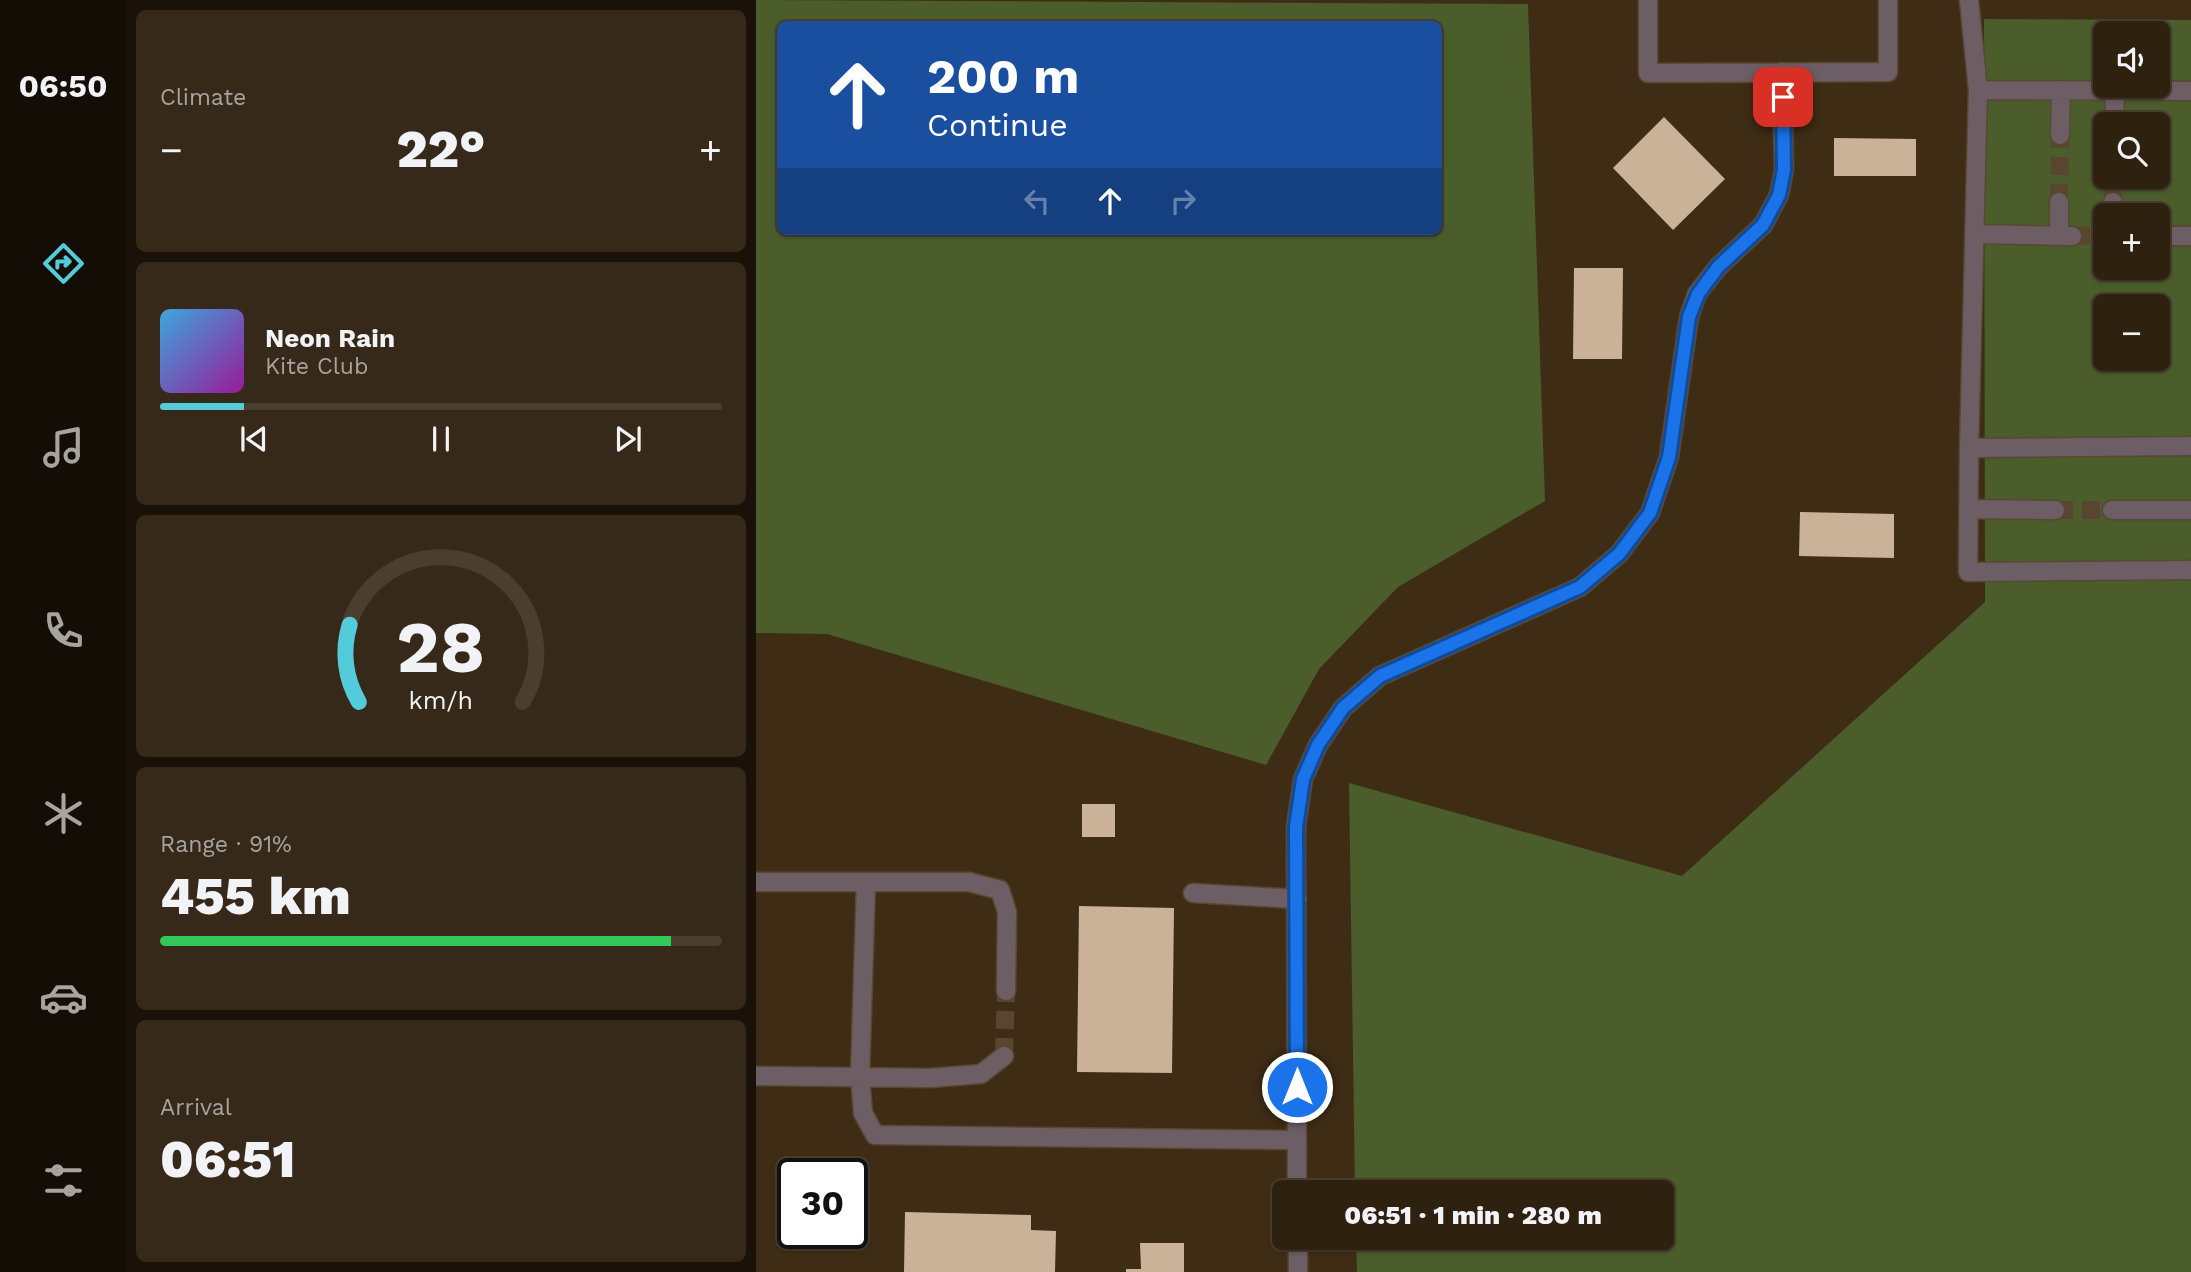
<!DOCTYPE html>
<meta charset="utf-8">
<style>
body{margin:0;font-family:"Work Sans",sans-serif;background:#372919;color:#f1f3f6;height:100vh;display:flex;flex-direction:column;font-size:26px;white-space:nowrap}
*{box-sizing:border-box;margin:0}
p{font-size:23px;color:#a7a39f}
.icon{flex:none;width:38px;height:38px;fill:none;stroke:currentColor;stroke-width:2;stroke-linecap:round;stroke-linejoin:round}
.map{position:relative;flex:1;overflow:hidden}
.details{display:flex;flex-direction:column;gap:10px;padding:10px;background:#1a1209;width:630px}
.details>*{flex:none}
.hud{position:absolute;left:21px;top:21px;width:665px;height:214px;border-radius:10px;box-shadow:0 2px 5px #0004,0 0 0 2px #4a3e30;background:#1a4fa0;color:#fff;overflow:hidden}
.buttons{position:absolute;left:1337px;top:21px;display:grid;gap:14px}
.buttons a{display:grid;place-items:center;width:77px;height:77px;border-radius:10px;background:#2f2110;box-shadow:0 2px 5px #0004,0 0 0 2px #4a3e30;font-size:35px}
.speed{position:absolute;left:21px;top:1158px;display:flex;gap:14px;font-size:35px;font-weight:700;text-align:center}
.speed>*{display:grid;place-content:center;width:91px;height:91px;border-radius:50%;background:#2f2110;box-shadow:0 2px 5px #0004,0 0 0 2px #4a3e30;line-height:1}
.speed .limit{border:4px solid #111;border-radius:10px;background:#fff;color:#111}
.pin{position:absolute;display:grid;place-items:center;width:60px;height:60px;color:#fff;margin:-30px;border-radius:14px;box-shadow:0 4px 10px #0006}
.me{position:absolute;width:77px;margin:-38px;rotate:0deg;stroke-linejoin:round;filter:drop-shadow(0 0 5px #0008)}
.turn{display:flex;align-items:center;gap:24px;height:147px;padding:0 35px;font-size:32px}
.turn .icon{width:91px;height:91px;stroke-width:2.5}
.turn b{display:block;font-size:49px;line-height:60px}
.lanes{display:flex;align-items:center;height:66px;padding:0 35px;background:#0003;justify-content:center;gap:35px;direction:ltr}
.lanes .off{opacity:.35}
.big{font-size:52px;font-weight:800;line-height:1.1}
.details .card{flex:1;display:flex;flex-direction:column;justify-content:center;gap:10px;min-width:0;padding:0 24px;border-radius:10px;background:#372919}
.details .dial{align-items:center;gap:0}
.dial svg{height:182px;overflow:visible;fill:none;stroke:#4a3e30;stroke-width:7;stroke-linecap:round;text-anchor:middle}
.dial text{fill:#f1f3f6;stroke:none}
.song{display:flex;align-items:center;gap:21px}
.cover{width:84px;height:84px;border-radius:10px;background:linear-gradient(135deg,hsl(200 70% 55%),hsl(300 70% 35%))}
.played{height:7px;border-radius:4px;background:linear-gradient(90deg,#53cbda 15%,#4a3e30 15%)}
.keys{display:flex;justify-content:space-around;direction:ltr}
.heat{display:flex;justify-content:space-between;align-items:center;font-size:38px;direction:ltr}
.charge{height:10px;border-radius:5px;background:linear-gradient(90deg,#34c759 91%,#4a3e30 0)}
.trip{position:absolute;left:516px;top:1180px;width:402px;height:70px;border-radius:10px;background:#2f2110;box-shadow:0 2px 5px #0004,0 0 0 2px #4a3e30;font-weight:800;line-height:70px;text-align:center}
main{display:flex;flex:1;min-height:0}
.tabs{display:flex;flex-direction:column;width:126px;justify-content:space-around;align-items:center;background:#130d06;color:#a7a39f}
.tabs .icon{width:49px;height:49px}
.tabs .current{color:#53cbda}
.tabs b{font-size:32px;color:#f1f3f6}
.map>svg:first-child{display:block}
.green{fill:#4a5d2b;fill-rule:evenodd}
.building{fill:#c9b298}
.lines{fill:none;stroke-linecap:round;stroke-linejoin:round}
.minor-tunnel{stroke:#584630;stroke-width:18;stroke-dasharray:18 9;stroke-linecap:butt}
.minor-casing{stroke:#594732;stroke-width:21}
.minor{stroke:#6c5e64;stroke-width:18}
.route-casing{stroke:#114b97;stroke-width:18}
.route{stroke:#1a73e8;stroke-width:12}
</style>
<main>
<nav class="tabs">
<b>06:50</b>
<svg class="icon current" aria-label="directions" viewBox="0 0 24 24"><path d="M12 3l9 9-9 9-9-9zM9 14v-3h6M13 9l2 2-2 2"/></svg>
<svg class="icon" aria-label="music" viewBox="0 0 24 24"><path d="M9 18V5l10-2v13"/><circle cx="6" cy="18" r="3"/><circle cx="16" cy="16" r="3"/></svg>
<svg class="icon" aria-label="phone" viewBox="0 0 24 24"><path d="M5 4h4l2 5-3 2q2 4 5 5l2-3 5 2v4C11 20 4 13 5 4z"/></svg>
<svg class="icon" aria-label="climate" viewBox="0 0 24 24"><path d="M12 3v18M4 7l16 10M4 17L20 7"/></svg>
<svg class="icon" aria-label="car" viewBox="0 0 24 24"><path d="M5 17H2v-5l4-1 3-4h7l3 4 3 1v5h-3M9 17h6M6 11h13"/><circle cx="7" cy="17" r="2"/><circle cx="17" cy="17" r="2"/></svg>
<svg class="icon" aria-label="filters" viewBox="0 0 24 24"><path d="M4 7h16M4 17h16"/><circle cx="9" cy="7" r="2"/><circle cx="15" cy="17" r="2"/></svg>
</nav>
<section class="details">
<div class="card"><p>Climate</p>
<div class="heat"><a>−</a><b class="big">22°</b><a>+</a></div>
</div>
<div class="card">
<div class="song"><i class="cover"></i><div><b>Neon Rain</b><p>Kite Club</p></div></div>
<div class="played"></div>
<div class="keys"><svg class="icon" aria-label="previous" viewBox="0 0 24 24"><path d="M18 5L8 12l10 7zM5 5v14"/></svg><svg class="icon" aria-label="pause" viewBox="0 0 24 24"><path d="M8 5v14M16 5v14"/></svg><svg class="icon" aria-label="next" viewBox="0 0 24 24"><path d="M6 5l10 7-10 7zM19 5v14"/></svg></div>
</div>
<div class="card dial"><svg viewBox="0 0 100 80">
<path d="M14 69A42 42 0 1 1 86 69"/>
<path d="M14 69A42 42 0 0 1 10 35" stroke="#53cbda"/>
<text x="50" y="56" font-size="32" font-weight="700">28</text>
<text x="50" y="72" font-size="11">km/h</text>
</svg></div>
<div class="card"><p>Range · 91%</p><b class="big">455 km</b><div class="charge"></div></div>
<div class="card"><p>Arrival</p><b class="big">06:51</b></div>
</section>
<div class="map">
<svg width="1435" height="1272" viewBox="0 0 1435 1272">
<rect width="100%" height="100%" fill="#3f2c15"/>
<path class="green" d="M0 0 772 4 789 501 642 587 563 669 510 765 71 634 0 633ZM24 24H682V231H24Z
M1228 19 1435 20V1272H601L600 1237H906V1192H599L593 783 926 876 1229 602ZM1349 33H1402V86H1349ZM1349 124H1402V177H1349ZM1349 215H1402V268H1349ZM1349 306H1402V359H1349Z"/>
<path class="building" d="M908 117 969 179 917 230 857 168Z
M1078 138 1160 139V176H1078Z
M818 268H867L866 359H817Z
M1044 512 1138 514V558L1043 556Z
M326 804H359V837H326Z
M323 906 418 908 416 1073 321 1072Z
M149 1212 275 1215V1230L300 1231 299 1272H148Z
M384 1243H428V1272H370V1269H385Z"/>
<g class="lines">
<path class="minor-tunnel" d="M1303 202 1304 135
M1357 202V177
M1316 236 1346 235
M1299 510H1356
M248 1056 250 991"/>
<g class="minor-casing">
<path id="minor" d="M892 0V73L1132 72V0
M1213 0 1222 90 1213 448 1435 446
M1222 90 1435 91
M1358 124 1359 90
M1304 135 1305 90
M1356 215 1357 202
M1219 234 1316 236
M1346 235H1349
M1303 236V202
M1402 236H1435
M1213 448 1212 572 1435 570
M1213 509 1299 510
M1356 510H1435
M0 882H110L104 1076 107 1113 119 1135 541 1140
M110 882H213L244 890 251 912 250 991
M437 893 541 899
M0 1076 174 1078 225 1074 248 1056
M541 1192 540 827 547 779 562 745 587 708 624 676 824 587 863 554 894 513 913 457 933 317 941 294 962 267 1007 225 1023 195 1028 170 1026 72
M542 1237V1272"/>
</g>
<use href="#minor" class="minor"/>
</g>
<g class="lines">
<g class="route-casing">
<path id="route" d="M541 1087 540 827 547 779 562 745 587 708 624 676 824 587 863 554 894 513 913 457 933 317 942 294 962 267 1007 225 1023 195 1028 170 1027 97"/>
</g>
<use href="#route" class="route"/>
</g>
</svg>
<div class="buttons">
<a><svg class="icon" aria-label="sound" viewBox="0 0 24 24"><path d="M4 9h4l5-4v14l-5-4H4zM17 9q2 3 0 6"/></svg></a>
<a><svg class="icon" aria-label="search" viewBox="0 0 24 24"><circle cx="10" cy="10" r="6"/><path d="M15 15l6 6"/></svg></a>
<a>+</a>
<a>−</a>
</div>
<div class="speed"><div class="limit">30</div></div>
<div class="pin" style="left:1027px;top:97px;background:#d93025"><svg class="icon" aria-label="arrive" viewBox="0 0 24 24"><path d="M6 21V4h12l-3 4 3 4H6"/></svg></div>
<svg class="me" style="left:541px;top:1087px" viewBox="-20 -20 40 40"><circle r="17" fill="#1a73e8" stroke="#fff" stroke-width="3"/><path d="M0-11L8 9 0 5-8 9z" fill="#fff"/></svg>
<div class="trip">06:51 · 1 min · 280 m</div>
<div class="hud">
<div class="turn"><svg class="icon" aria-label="ahead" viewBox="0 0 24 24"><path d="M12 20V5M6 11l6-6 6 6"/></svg><div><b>200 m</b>Continue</div></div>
<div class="lanes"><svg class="icon off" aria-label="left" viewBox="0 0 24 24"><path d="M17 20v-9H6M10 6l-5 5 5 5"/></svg><svg class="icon" aria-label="ahead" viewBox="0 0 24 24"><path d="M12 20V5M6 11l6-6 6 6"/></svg><svg class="icon off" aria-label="right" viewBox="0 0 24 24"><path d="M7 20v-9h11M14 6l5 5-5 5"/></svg></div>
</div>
</div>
</main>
